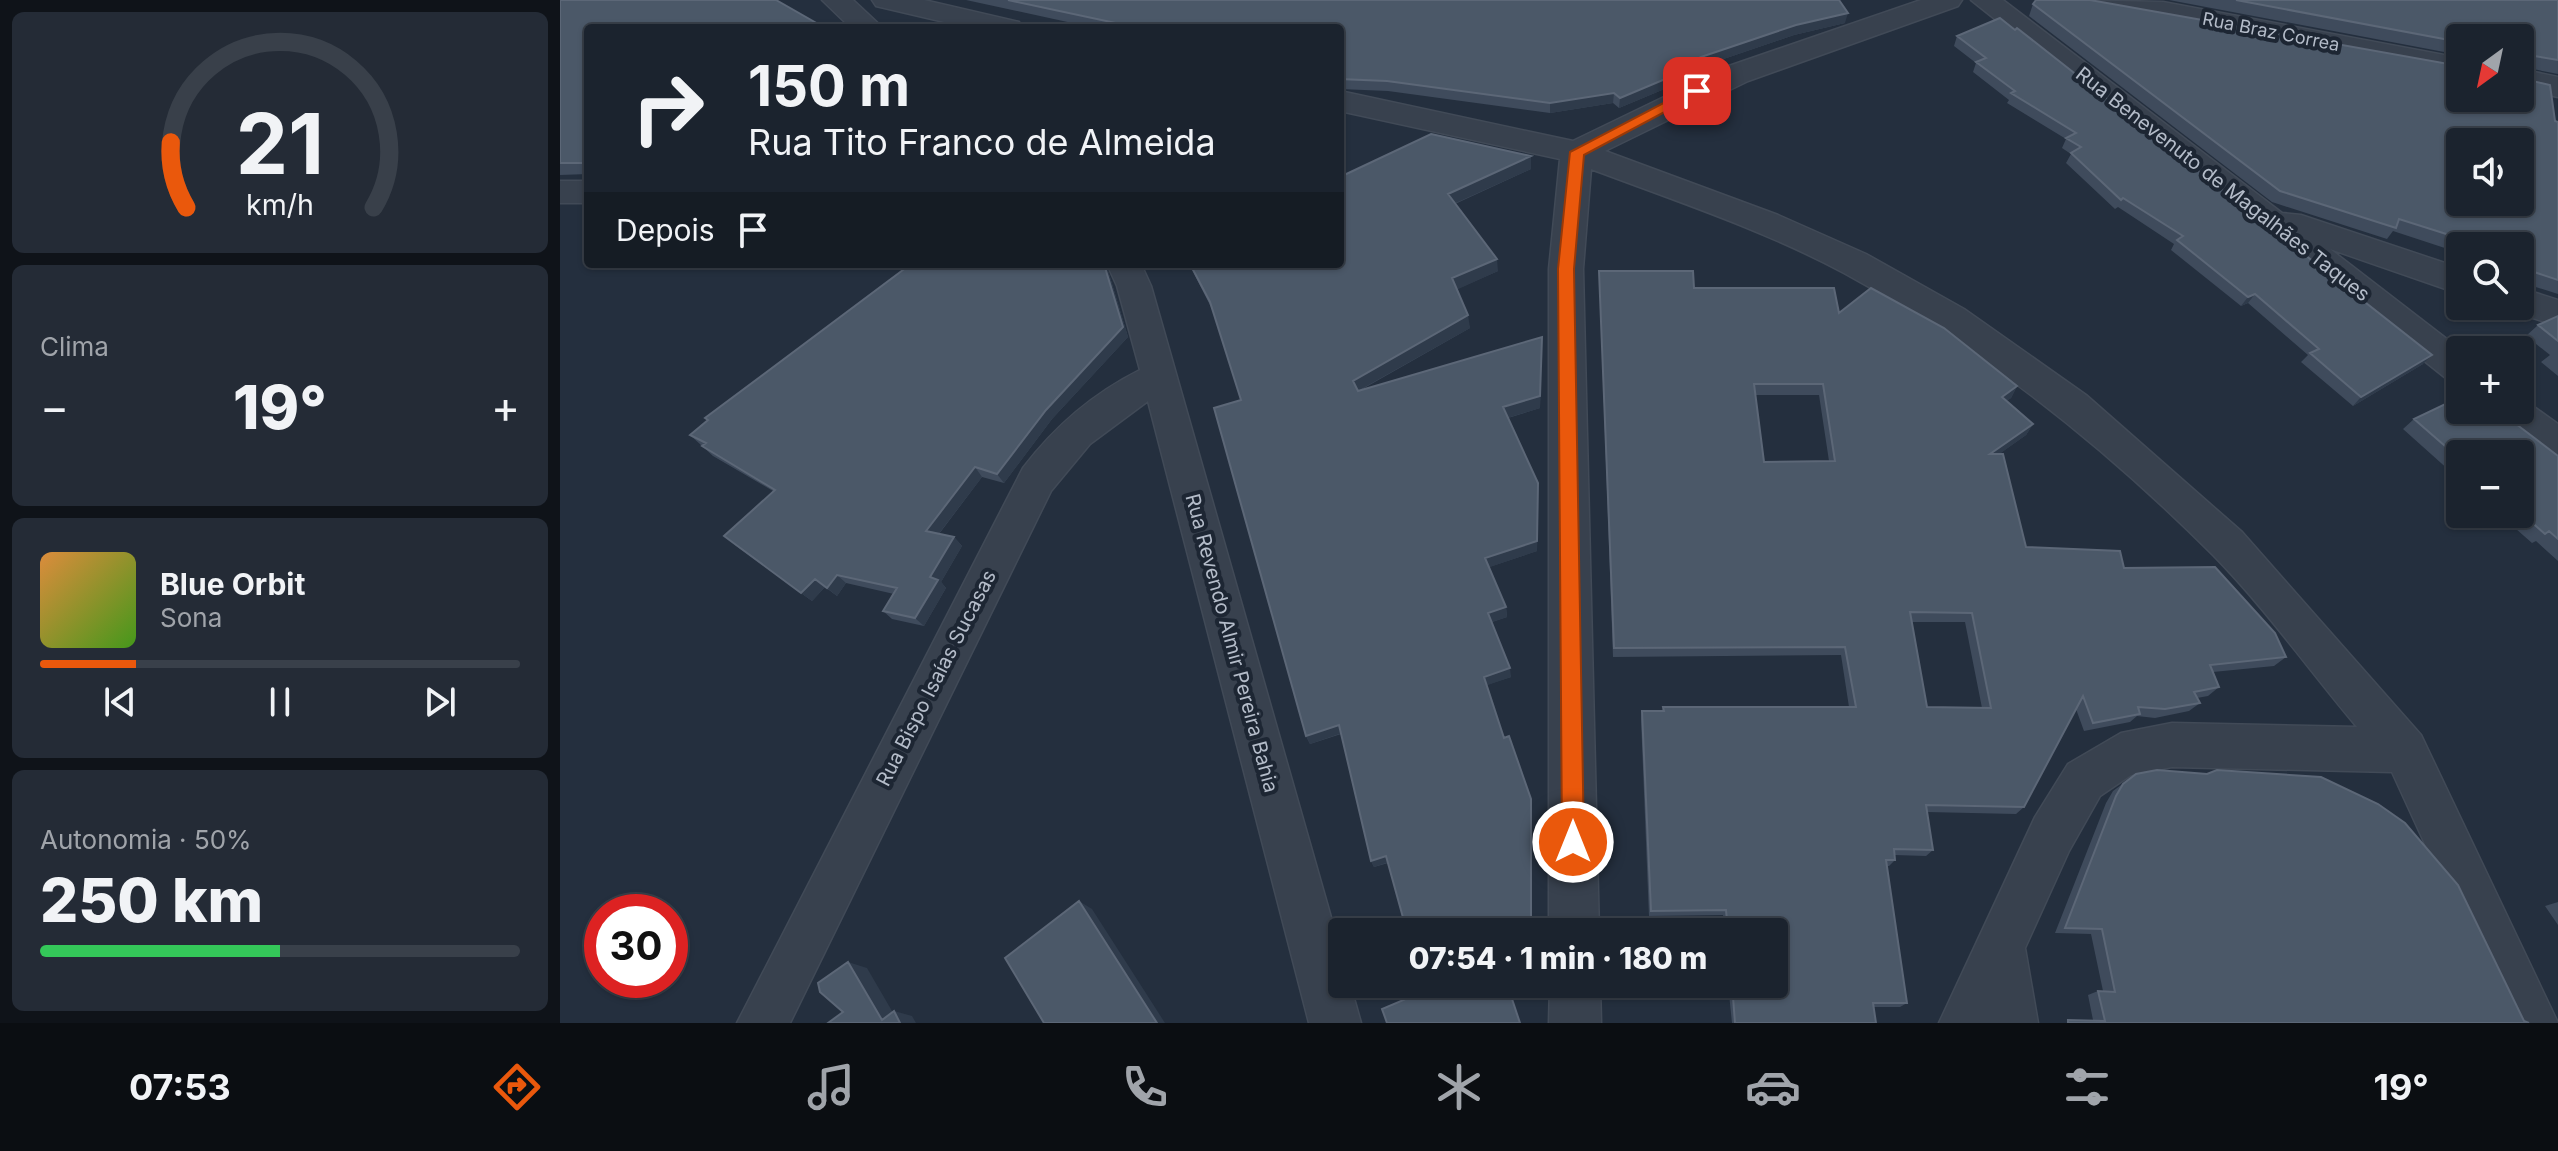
<!DOCTYPE html>
<html lang="pt">
<meta charset="utf-8">
<style>
body{margin:0;font-family:Inter,sans-serif;background:#242b36;color:#f1f3f6;height:100vh;display:flex;flex-direction:column;font-size:30px;white-space:nowrap}
*{box-sizing:border-box;margin:0}
p{font-size:26px;color:#a0a4aa}
.icon{flex:none;width:44px;height:44px;fill:none;stroke:currentColor;stroke-width:2;stroke-linecap:round;stroke-linejoin:round}
.map{position:relative;flex:1;overflow:hidden}
.sheet{display:flex;flex-direction:column;gap:12px;padding:12px;background:#0f1319;width:560px}
.sheet>*{flex:none}
.top-card{position:absolute;left:24px;top:24px;width:760px;height:244px;border-radius:8px;box-shadow:0 2px 6px #0004,0 0 0 2px #39404a;background:#1b232e;color:#f1f3f6;overflow:hidden}
.needle{width:52px;rotate:213deg}
.controls{position:absolute;left:1886px;top:24px;display:grid;gap:16px}
.controls a{display:grid;place-items:center;width:88px;height:88px;border-radius:8px;background:#1b232e;box-shadow:0 2px 6px #0004,0 0 0 2px #39404a;font-size:40px}
.speed{position:absolute;left:24px;top:894px;display:flex;gap:16px;font-size:40px;font-weight:700;text-align:center}
.speed>*{display:grid;place-content:center;width:104px;height:104px;border-radius:50%;background:#1b232e;box-shadow:0 2px 6px #0004,0 0 0 2px #39404a;line-height:1}
.speed .limit{border:12px solid #d22;background:#fff;color:#111}
.pin{position:absolute;display:grid;place-items:center;width:68px;height:68px;color:#fff;margin:-34px;border-radius:16px;box-shadow:0 4px 12px #0006}
.me{position:absolute;width:88px;margin:-44px;rotate:0deg;stroke-linejoin:round;filter:drop-shadow(0 0 6px #0008)}
.turn{display:flex;align-items:center;gap:28px;height:168px;padding:0 32px;font-size:36px}
.turn .icon{width:104px;height:104px;stroke-width:2.5}
.turn b{display:block;font-size:56px;line-height:68px}
.then{display:flex;align-items:center;height:76px;padding:0 32px;background:#0003;gap:16px;font-size:30px}
.big{font-size:60px;font-weight:800;line-height:1.1}
.sheet .card{flex:1;display:flex;flex-direction:column;justify-content:center;gap:12px;min-width:0;padding:0 28px;border-radius:12px;background:#242b36}
.sheet .dial{align-items:center;gap:0}
.dial svg{height:208px;overflow:visible;fill:none;stroke:#39404a;stroke-width:7;stroke-linecap:round;text-anchor:middle}
.dial text{fill:#f1f3f6;stroke:none}
.song{display:flex;align-items:center;gap:24px}
.cover{width:96px;height:96px;border-radius:12px;background:linear-gradient(135deg,hsl(30 70% 55%),hsl(100 70% 35%))}
.played{height:8px;border-radius:4px;background:linear-gradient(90deg,#ea580c 20%,#39404a 20%)}
.keys{display:flex;justify-content:space-around;direction:ltr}
.heat{display:flex;justify-content:space-between;align-items:center;font-size:44px;direction:ltr}
.charge{height:12px;border-radius:6px;background:linear-gradient(90deg,#34c759 50%,#39404a 0)}
.trip{position:absolute;left:768px;top:918px;width:460px;height:80px;border-radius:8px;background:#1b232e;box-shadow:0 2px 6px #0004,0 0 0 2px #39404a;font-weight:800;line-height:80px;text-align:center}
.dock{display:flex;height:128px;justify-content:space-around;align-items:center;background:#0b0e12;color:#a0a4aa}
.dock .icon{width:56px;height:56px}
.dock .current{color:#ea580c}
.dock b{font-size:36px;color:#f1f3f6}
main{display:flex;flex:1;min-height:0}
.map>svg:first-child{display:block}
.lines{fill:none;stroke-linecap:round;stroke-linejoin:round}
.street-casing{stroke:#414a57;stroke-width:3}
.street{fill:#38414e;fill-rule:evenodd}
.wall{fill:#3f4b5c;fill-rule:evenodd}
.shaded-wall{fill:#2f3b4b}
.building{fill:#4b5868;stroke:#5c6777;stroke-width:2;fill-rule:evenodd}
.route{fill:#ea580c;stroke:#983908;stroke-width:2}
.labels{text-anchor:middle;stroke-width:8;stroke-linejoin:round;paint-order:stroke}
.far-street-label{font-size:18px;fill:#b4bcc9;stroke:#1d2633}
.street-label{font-size:20px;fill:#b4bcc9;stroke:#1d2633}
</style>
<main>
<section class="sheet">
<div class="card dial"><svg viewBox="0 0 100 80">
<path d="M14 69A42 42 0 1 1 86 69"/>
<path d="M14 69A42 42 0 0 1 8 44" stroke="#ea580c"/>
<text x="50" y="56" font-size="32" font-weight="700">21</text>
<text x="50" y="72" font-size="11">km/h</text>
</svg></div>
<div class="card"><p>Clima</p>
<div class="heat"><a>−</a><b class="big">19°</b><a>+</a></div>
</div>
<div class="card">
<div class="song"><i class="cover"></i><div><b>Blue Orbit</b><p>Sona</p></div></div>
<div class="played"></div>
<div class="keys"><svg class="icon" aria-label="previous" viewBox="0 0 24 24"><path d="M18 5L8 12l10 7zM5 5v14"/></svg><svg class="icon" aria-label="pause" viewBox="0 0 24 24"><path d="M8 5v14M16 5v14"/></svg><svg class="icon" aria-label="next" viewBox="0 0 24 24"><path d="M6 5l10 7-10 7zM19 5v14"/></svg></div>
</div>
<div class="card"><p>Autonomia · 50%</p><b class="big">250 km</b><div class="charge"></div></div>
</section>
<div class="map">
<svg width="1998" height="1023" viewBox="0 0 1998 1023">
<rect width="100%" height="100%" fill="#242f3e"/>
<g class="lines">
<g class="street-casing">
<path id="street" d="M262 0H293L323 28H291Z
M312 0H364L459 22 463 28H410L316 6Z
M1361 0H1402L1398 6 1188 81 1045 151 1218 215 1306 254 1404 309 1526 395 1682 532 1861 735 1998 1023H1947L1832 772 1612 767 1571 775 1540 796 1509 851 1465 948 1478 1023H1379L1475 817 1508 764 1561 733 1612 723 1797 727C1749 670 1705 608 1653 555 1544 446 1419 347 1284 273 1204 230 1116 201 1031 169L1023 269 1039 932H989V269L1000 159 780 111V91L1013 141 1166 67Z
M1411 0H1443L1722 213 1741 215 1900 268V294L1770 249 1901 350 1900 383 1887 379Z
M1508 0 1603 2 1900 58V76L1603 20 1522 9 1512 6Z
M1960 69 1998 77V97L1960 89Z
M0 181H28V203H0Z
M547 264H581L591 286 782 956V984H790L801 1023H749L588 401 530 444 491 491 230 1023H177L463 468C495 426 532 394 580 370L557 286Z
M1960 288 1998 300V326L1948 310 1945 306H1960Z
M1960 397 1998 424V461C1975 453 1945 431 1934 410H1960Z
M990 984H1040L1041 1023H989Z"/>
</g>
<use href="#street" class="street"/>
</g>
<path class="wall" d="M0 0 28 28V174L0 175Z
M406 0H1279L1285 23 1234 35 1146 65 1145 72 1059 108 1053 103 990 113 828 91 780 89V28H535Z
M1609 0H1998V74L1968 68V80L1995 121 1998 122V294L1960 282 1961 272H1960V246H1900V253L1833 231 1827 239 1712 202 1469 16 1473 4 1900 98 1960 38H1900V55Z
M1397 36 1863 364 1793 406 1741 362 1748 355 1688 303 1681 306 1611 250 1614 244 1558 207 1555 209 1506 163 1511 154 1502 148 1506 139 1447 103 1449 100 1413 72 1416 63 1394 46Z
M971 156V169L895 204 938 271 897 289 910 328 799 391 982 337 980 408 948 418 978 494 977 551 929 567 946 607 947 617 932 622 951 677 926 685 828 863 814 867 811 861 781 734 750 744 746 736 681 400 652 309 629 264H780Z
M351 264H546L568 337 492 419 444 483 422 477 379 534 394 537 402 546 381 582 386 588 364 626 332 619 323 611 334 594 286 583 277 596 265 587 252 601 175 545 213 491 153 456 130 435 147 420 145 418Z
M1039 271 1279 313 1457 386 1451 398 1446 401 1473 424 1466 435 1439 454 1466 547 1564 568 1726 657 1714 666 1653 672 1659 687 1648 696 1637 698 1640 703 1629 711 1595 718 1577 716 1570 722 1524 731 1516 709 1464 807 1456 814 1367 812 1373 850 1366 856 1335 855V860L1329 866H1327L1347 1003 1340 1007H1314L1316 1023H1172L1168 984H1214V932H1164L1163 915 1089 916 1081 719 1082 711H1102L1103 707H1289L1281 655 1053 657ZM1195 395H1259L1269 461 1204 462ZM1352 622H1405L1422 708 1367 707Z
M1998 316V376L1981 362 1990 355 1966 336 1978 325Z
M1854 419 1957 424 1998 456V561L1976 541 1972 543 1939 514H1960V454H1900V480L1843 429Z
M1576 774 1964 1021 1533 1020 1528 995 1538 991H1543L1531 934 1495 933 1546 803 1553 791Z
M1998 902V925L1985 906Z"/>
<path class="shaded-wall" d="M1288 13 1285 23 1234 35 1146 65 1145 72 1059 108 1060 98 1141 57 1236 25Z
M1054 93 1053 103 990 113V103Z
M971 156V169L889 206 888 194Z
M937 259 938 271 894 291 892 278Z
M544 264H546L568 337 492 419 444 483 437 474Z
M1695 294 1688 303 1681 306 1688 297Z
M908 315 910 328 796 392 793 381Z
M982 337 980 408 944 419 943 407Z
M1872 355 1863 364 1793 406 1801 397Z
M1457 386 1451 398 1436 408 1442 397Z
M1473 424 1466 435 1424 465 1430 454Z
M415 467 422 477 374 540 366 531Z
M978 494 977 551 927 568 925 558Z
M394 537 402 546 381 582 386 588 364 626 355 618 370 577Z
M277 575 286 583 277 596 267 588Z
M255 579 265 587 252 601 241 593Z
M946 607 947 617 929 623 928 613Z
M950 668 951 677 925 686 924 677Z
M779 725 782 733 750 744 746 736Z
M826 856 829 862 814 867 811 861Z
M519 901 532 909 605 1023H597Z
M288 962 307 968 339 1023 322 1020Z
M334 1011 352 1016 356 1023H340Z"/>
<path class="building" d="M0 0H216L265 28H28V163H0Z
M448 0H1279L1288 13 1236 25 1141 57 1146 62 1060 98 1054 93 990 103 827 81 780 79V28H579Z
M1476 0H1530L1900 66V98H1960V38H1900V42L1676 0H1998V60L1968 55V80L1990 85 1995 121 1998 122V280L1971 271 1973 262 1960 258V246H1924L1839 219 1836 228 1720 191 1473 4ZM1900 142H1960V202H1900Z
M1440 18 1455 30 1457 28 1872 355 1801 397 1750 353 1759 349 1695 294 1688 297 1617 240 1623 236 1563 198 1561 200 1511 153 1521 147 1506 138 1516 133 1451 93 1455 91 1416 62 1426 58 1397 36Z
M871 134 971 156 888 194 937 259 892 278 908 315 793 381 798 391 982 337 980 396 943 407 978 483 977 541 925 558 946 607 928 613 950 668 924 677 944 738 949 736 971 799V932H847L826 856 811 861 779 725 746 736 654 408 681 400 650 302 630 264H780V177Z
M351 264H544L563 327 486 410 437 474 415 467 366 531 394 537 370 577 378 580 355 618 323 611 337 588 277 575 267 588 255 579 241 593 164 536 215 490 142 446 146 443 130 435 148 420 145 418Z
M1039 271H1133L1134 288H1274L1279 313 1311 288 1384 328 1457 386 1442 397 1473 424 1430 454H1443L1466 547 1560 551 1564 568 1655 567 1715 633 1726 657 1650 665 1659 687 1634 692 1640 703 1605 709 1578 707 1580 714 1533 723 1523 696 1464 807 1366 805 1373 850 1334 849 1335 860H1326L1347 1003H1313L1316 1023H1175L1172 984H1214V932H1168L1166 910 1091 911 1082 711H1104L1103 707H1296L1285 647 1054 648ZM1194 384H1263L1275 461 1204 462ZM1350 612 1412 613 1431 708 1367 707Z
M1998 316V341L1978 325Z
M1900 397V410H1950L1960 422 1956 424 1998 456V539L1989 531 1985 534 1960 512V454H1900V459L1854 419Z
M1597 770 1647 774 1657 770 1761 777 1818 804 1845 823 1898 885 1964 1021 1969 1023H1508V1020L1545 1021 1538 991 1555 992 1542 929 1505 928 1556 796 1563 784 1576 774Z
M519 901 597 1023H484L445 958Z
M288 962 322 1020 334 1011 340 1023H268L283 1012 260 992 258 983Z
M850 984H947L960 1023H827L822 1009 853 996Z"/>
<path class="route" d="M1132 88 1144 91 1024 155 1014 269 1024 842 1021 850 1013 853 1005 850 1002 842 998 269 1010 152Z"/>
<g class="labels">
<g class="far-street-label">
<text transform="translate(1711 32) rotate(11)" y="6">Rua Braz Correa</text>
</g>
<g class="street-label">
<text transform="translate(1663 184) rotate(38)" y="7">Rua Benevenuto de Magalhães Taques</text>
<text transform="translate(672 643) rotate(75)" y="7">Rua Revendo Almir Pereira Bahia</text>
<text transform="translate(376 678) rotate(-63)" y="7">Rua Bispo Isaías Sucasas</text>
</g>
</g>
</svg>
<div class="controls">
<a><svg class="needle" viewBox="-14 -14 28 28"><path d="M0-13l5 13h-10z" fill="#e53935"/><path d="M0 13l5-13h-10z" fill="#a0a4aa"/></svg></a>
<a><svg class="icon" aria-label="sound" viewBox="0 0 24 24"><path d="M4 9h4l5-4v14l-5-4H4zM17 9q2 3 0 6"/></svg></a>
<a><svg class="icon" aria-label="search" viewBox="0 0 24 24"><circle cx="10" cy="10" r="6"/><path d="M15 15l6 6"/></svg></a>
<a>+</a>
<a>−</a>
</div>
<div class="speed"><div class="limit">30</div></div>
<div class="pin" style="left:1137px;top:91px;background:#d93025"><svg class="icon" aria-label="arrive" viewBox="0 0 24 24"><path d="M6 21V4h12l-3 4 3 4H6"/></svg></div>
<svg class="me" style="left:1013px;top:842px" viewBox="-20 -20 40 40"><circle r="17" fill="#ea580c" stroke="#fff" stroke-width="3"/><path d="M0-11L8 9 0 5-8 9z" fill="#fff"/></svg>
<div class="trip">07:54 · 1 min · 180 m</div>
<div class="top-card">
<div class="turn"><svg class="icon" aria-label="right" viewBox="0 0 24 24"><path d="M7 20v-9h11M14 6l5 5-5 5"/></svg><div><b>150 m</b>Rua Tito Franco de Almeida</div></div>
<div class="then">Depois<svg class="icon" aria-label="arrive" viewBox="0 0 24 24"><path d="M6 21V4h12l-3 4 3 4H6"/></svg></div>
</div>
</div>
</main>
<nav class="dock">
<b>07:53</b>
<svg class="icon current" aria-label="directions" viewBox="0 0 24 24"><path d="M12 3l9 9-9 9-9-9zM9 14v-3h6M13 9l2 2-2 2"/></svg>
<svg class="icon" aria-label="music" viewBox="0 0 24 24"><path d="M9 18V5l10-2v13"/><circle cx="6" cy="18" r="3"/><circle cx="16" cy="16" r="3"/></svg>
<svg class="icon" aria-label="phone" viewBox="0 0 24 24"><path d="M5 4h4l2 5-3 2q2 4 5 5l2-3 5 2v4C11 20 4 13 5 4z"/></svg>
<svg class="icon" aria-label="climate" viewBox="0 0 24 24"><path d="M12 3v18M4 7l16 10M4 17L20 7"/></svg>
<svg class="icon" aria-label="car" viewBox="0 0 24 24"><path d="M5 17H2v-5l4-1 3-4h7l3 4 3 1v5h-3M9 17h6M6 11h13"/><circle cx="7" cy="17" r="2"/><circle cx="17" cy="17" r="2"/></svg>
<svg class="icon" aria-label="filters" viewBox="0 0 24 24"><path d="M4 7h16M4 17h16"/><circle cx="9" cy="7" r="2"/><circle cx="15" cy="17" r="2"/></svg>
<b>19°</b>
</nav>
